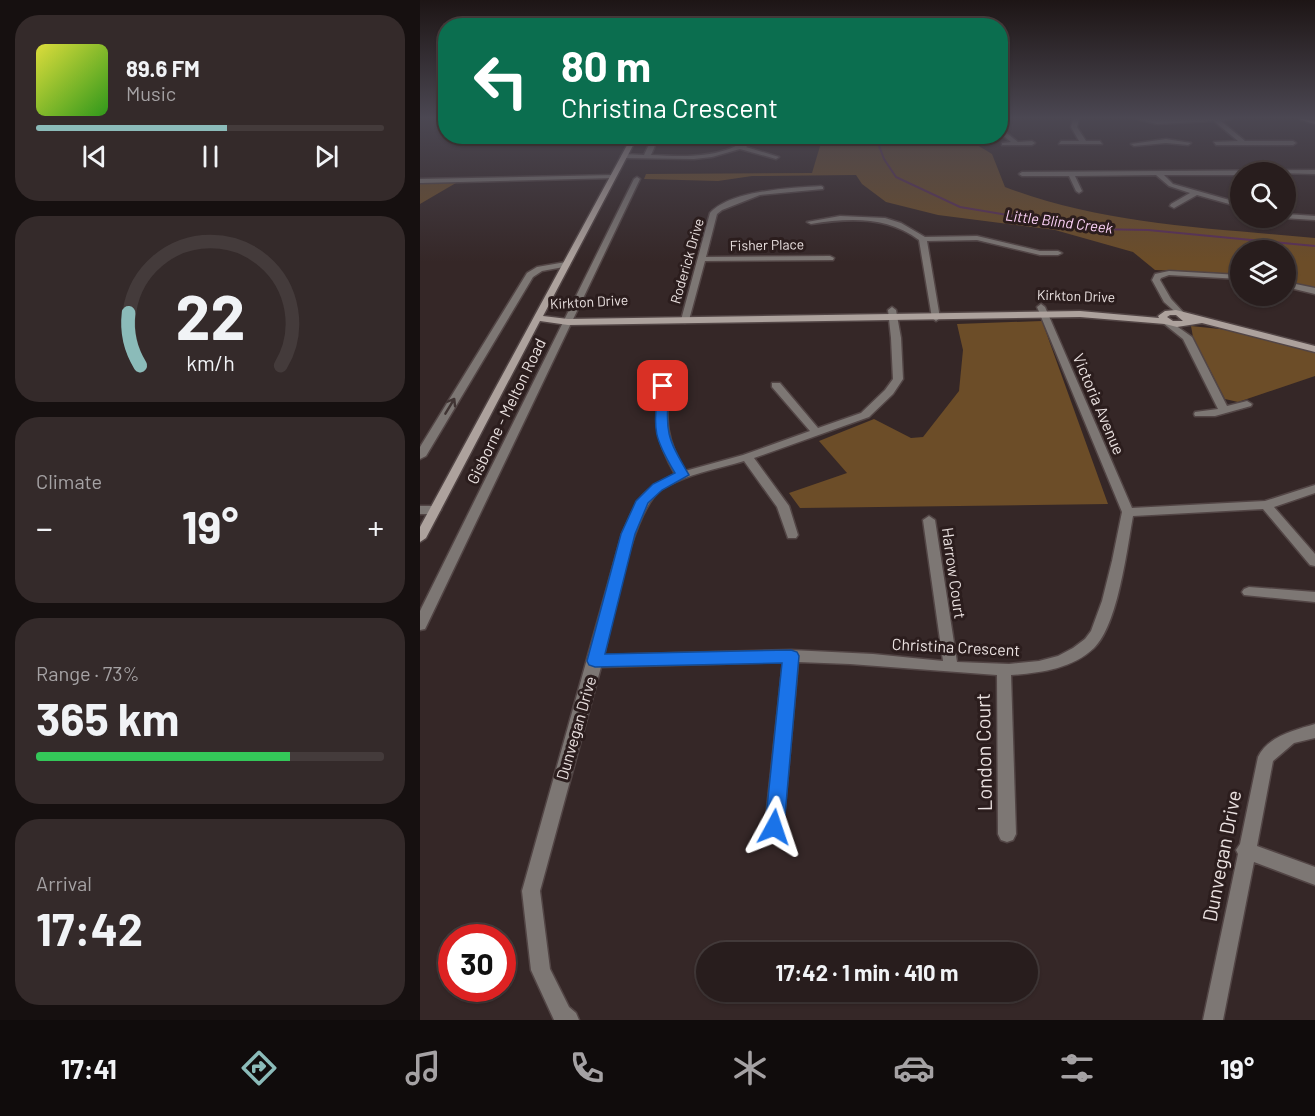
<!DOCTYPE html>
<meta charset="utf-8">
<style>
body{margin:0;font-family:Barlow,sans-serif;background:#342a2a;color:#f1f3f6;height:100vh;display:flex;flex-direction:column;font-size:22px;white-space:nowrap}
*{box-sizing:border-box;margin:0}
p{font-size:20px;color:#a5a2a4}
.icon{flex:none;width:33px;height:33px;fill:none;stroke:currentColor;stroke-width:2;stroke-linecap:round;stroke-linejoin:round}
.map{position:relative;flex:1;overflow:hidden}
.sheet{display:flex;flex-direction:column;gap:15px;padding:15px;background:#161010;width:420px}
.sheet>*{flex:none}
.top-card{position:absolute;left:18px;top:18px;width:570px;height:126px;border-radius:24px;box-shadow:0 2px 4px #0004,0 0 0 2px #443b3b;background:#0b6e4f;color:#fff;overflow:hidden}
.fabs{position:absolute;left:810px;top:162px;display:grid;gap:12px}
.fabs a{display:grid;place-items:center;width:66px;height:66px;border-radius:50%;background:#281d1d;box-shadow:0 2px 4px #0004,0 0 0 2px #443b3b;font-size:30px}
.speed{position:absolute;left:18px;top:924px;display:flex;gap:12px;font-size:30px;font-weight:700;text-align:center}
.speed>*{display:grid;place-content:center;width:78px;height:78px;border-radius:50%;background:#281d1d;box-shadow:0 2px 4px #0004,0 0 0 2px #443b3b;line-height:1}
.speed .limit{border:9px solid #d22;background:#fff;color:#111}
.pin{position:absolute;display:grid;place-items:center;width:51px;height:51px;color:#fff;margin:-26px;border-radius:12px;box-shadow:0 3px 9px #0006}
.me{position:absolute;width:66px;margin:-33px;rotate:5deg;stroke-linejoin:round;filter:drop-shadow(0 0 4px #0008)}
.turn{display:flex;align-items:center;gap:21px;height:126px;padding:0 24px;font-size:27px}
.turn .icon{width:78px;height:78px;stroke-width:2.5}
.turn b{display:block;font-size:42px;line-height:51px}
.big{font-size:45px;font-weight:700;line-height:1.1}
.sheet .card{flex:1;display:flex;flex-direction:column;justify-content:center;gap:9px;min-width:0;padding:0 21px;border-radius:24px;background:#342a2a}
.sheet .dial{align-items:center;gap:0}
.dial svg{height:156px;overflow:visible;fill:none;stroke:#443b3b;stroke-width:7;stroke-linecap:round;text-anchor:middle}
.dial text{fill:#f1f3f6;stroke:none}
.song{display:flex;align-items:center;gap:18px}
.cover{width:72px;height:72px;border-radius:9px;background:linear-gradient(135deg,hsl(60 70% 55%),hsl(110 70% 35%))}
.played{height:6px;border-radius:3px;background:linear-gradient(90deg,#8bbbb9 55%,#443b3b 55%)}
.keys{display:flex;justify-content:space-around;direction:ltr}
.heat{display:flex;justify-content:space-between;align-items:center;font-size:33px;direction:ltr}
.charge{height:9px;border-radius:4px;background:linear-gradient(90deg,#34c759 73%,#443b3b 0)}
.trip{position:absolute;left:276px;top:942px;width:342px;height:60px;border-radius:30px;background:#281d1d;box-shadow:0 2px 4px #0004,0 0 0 2px #443b3b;font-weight:700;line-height:60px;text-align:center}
.menu{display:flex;height:96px;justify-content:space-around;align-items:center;background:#100c0c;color:#a5a2a4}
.menu .icon{width:42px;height:42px}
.menu .active{color:#8bbbb9}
.menu b{font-size:27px;color:#f1f3f6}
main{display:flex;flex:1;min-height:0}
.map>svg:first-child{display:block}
.green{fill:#6c4d28}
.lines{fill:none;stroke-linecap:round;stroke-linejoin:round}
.stream{stroke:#5a3057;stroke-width:2}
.street-casing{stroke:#524545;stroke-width:3}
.secondary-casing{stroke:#524545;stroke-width:3}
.street{fill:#7d7774;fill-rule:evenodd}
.secondary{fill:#ada29d;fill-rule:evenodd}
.oneway{stroke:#403433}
.route{fill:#1a73e8;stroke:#114b97;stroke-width:1.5}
.labels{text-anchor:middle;stroke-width:6;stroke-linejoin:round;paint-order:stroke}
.far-street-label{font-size:14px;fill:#eae1e0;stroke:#2b1d1d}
.far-water-label{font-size:15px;font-style:italic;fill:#fcd1f7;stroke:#2b1d1d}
.street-label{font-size:16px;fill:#eae1e0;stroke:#2b1d1d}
.near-street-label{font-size:20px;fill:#eae1e0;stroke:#2b1d1d}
</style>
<main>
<section class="sheet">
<div class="card">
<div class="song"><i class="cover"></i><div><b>89.6 FM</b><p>Music</p></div></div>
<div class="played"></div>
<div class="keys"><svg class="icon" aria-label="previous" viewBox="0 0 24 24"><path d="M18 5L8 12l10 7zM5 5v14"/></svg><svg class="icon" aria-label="pause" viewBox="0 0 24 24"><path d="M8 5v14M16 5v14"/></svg><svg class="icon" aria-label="next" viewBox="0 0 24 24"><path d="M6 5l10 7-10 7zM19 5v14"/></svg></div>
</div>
<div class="card dial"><svg viewBox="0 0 100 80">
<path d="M14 69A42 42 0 1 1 86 69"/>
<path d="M14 69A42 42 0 0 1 8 42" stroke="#8bbbb9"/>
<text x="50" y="56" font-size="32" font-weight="700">22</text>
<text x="50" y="72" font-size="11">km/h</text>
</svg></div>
<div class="card"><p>Climate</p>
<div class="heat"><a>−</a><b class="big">19°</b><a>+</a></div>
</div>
<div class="card"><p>Range · 73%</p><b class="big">365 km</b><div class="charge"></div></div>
<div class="card"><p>Arrival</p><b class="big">17:42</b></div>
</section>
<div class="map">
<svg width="895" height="1020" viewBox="0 0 895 1020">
<rect width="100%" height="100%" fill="#352727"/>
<path class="green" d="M403 136 544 137 572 154 585 187C684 225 790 228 895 238V288L866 282V250H820V274L735 270 713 252 635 230 518 215 466 202 442 184 436 175 332 176 298 181 224 179 226 174 392 173Z
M41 180 0 204V181Z
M622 321 688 504 380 508 369 493 427 473 399 441 454 419 491 438 503 437 539 391 543 350 537 324Z
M771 326 819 331 895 353V376L818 402 805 399 773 337Z"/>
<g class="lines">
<path class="stream" d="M450 136 456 138 464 159 476 177 540 207 671 229 728 230 895 246"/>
<g class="street-casing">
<path id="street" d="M653 119H659L657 127 666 141H680L682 144H639L641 141H659L651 127Z
M716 119H811L801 121 825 141H873L876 143 873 145H796L794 142 818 141 794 121 737 124Z
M580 128 598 142 612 141 615 143 612 145H582V143L591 142 580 133Z
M233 136H239L231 155C255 156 282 158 306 150 318 147 328 136 341 136L326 147 359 157 356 159 320 149 292 157 274 159 204 158 201 156 204 154 224 155Z
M746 139 771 143 768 145 746 143 714 146 711 144Z
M895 170V174L820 172V175H744L753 184 820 203V207L777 195 754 208 750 206 751 204 770 193 749 186 736 175 655 176 662 191 659 193 656 191 649 176H602L599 174 602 172Z
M193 175 195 176V178L0 183V179Z
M217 177 220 179 7 625 5 629 0 630V611L214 179Z
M401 186 403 187V189L340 195 302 210 297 214 286 257 410 256 414 258 413 260 285 261 269 320 265 323 262 322 261 320 290 213C311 190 371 188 401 186Z
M866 214 895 216V220L863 218H866Z
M420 216 465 218 481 223 505 237 557 236 620 251H638L642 253 638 255H620L557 240 507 241 520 318 516 321 512 318 499 240C467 216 429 218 391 224L387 222Z
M146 262 150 264 149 266 122 271 113 277 6 456 0 459V447L107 273 117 267Z
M749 271 820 275V279L749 275 741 278 740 280 751 299 765 314 761 317 744 302 732 280 735 274Z
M866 282 895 288V294L866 287Z
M621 304 625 307 712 508 845 501 895 485V493L854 507 895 554V566L890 565 843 509 713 516C707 549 698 625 674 648 652 669 620 673 591 675L596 834 593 840 587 842 581 840 578 834 577 675 430 664 378 662 363 827 360 833 354 835 348 833 345 827 363 662 181 667 120 891 130 969 149 1007 156 1013 159 1020H134L111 970 102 891 202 534C218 499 219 491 255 474 235 439 235 425 238 386L243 383 248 386C246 421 246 440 265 471L323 455 390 431 352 387V383H360L398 428 441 413 465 390 473 379 471 338 468 310 472 307 476 310 481 338 483 379 473 394 449 417 334 458 369 506 378 535 376 538H368L357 507 324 461C297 469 266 474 242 489 212 509 193 618 184 655L371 650 453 654 523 661 503 520 509 516 515 520 537 662 589 664 619 661 638 656 653 648 665 639 671 631 682 601 692 561 702 512 617 307Z
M748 320 772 337 807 406 827 401 832 404 831 406 795 416H775L774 414 775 412 798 409 763 339 743 323Z
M0 506H15L21 510 15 514H0Z
M829 587 895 592V602L824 595 822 592 824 589Z
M895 724V738L874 743 853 761 837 846 895 867V885L834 862 803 1020H783L818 854 816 850 820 844 838 757C848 736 875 730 895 724Z"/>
</g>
<g class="secondary-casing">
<path id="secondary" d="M880 119 895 120V124L881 120Z
M212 136H218L123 316 148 319 660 311 739 318 738 316 745 311 756 310 895 346V352L782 323 757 327 745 324 660 317 148 325 120 321 6 538 0 542V527ZM750 315H756L763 321H753L747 317Z"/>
</g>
<use href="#street" class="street"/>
<use href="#secondary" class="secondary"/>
</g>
<defs><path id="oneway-shaft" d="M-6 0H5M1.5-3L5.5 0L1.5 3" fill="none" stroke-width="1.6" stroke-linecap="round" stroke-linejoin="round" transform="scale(1.5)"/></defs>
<use class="oneway" href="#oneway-shaft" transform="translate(30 406) rotate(-59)"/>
<linearGradient id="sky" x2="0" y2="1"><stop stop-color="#1d1515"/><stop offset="0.45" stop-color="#4b4752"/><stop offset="1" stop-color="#4b4752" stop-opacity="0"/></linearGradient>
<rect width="895" height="262" fill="url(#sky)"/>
<path class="route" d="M243 383 249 386C246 432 245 435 269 475L242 490 228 503 215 534 185 654 371 650 377 652 379 656 364 827 361 834 354 836 347 834 345 827 362 663 175 667 169 665 167 661 201 534 216 501 233 484 255 473C232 434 234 431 238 386Z"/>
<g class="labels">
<g class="far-street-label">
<text transform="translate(347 245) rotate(-1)" y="5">Fisher Place</text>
<text transform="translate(267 261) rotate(-74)" y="5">Roderick Drive</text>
<text transform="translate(656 296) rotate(2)" y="5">Kirkton Drive</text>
<text transform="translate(169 302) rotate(-3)" y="5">Kirkton Drive</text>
</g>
<g class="far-water-label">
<text transform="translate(639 222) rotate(7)" y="5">Little Blind Creek</text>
</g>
<g class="street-label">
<text transform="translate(679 404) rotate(67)" y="6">Victoria Avenue</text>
<text transform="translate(86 411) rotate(-64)" y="6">Gisborne - Melton Road</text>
<text transform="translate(534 573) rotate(82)" y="6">Harrow Court</text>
<text transform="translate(536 647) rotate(3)" y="6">Christina Crescent</text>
<text transform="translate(156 728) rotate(-74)" y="6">Dunvegan Drive</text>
</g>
<g class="near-street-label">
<text transform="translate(564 752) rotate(-91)" y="7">London Court</text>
<text transform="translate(802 856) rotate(-79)" y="7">Dunvegan Drive</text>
</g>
</g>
</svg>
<div class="fabs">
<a><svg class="icon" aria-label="search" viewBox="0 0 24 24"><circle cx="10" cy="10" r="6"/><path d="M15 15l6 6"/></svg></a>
<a><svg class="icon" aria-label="layers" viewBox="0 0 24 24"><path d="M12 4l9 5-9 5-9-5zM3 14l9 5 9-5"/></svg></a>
</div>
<div class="speed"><div class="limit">30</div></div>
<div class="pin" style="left:243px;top:386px;background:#d93025"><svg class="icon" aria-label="arrive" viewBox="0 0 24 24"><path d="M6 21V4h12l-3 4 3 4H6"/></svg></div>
<svg class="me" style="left:354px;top:827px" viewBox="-20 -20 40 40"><path d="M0-17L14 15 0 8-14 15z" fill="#1a73e8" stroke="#fff" stroke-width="4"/></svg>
<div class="trip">17:42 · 1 min · 410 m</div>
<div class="top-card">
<div class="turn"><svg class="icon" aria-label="left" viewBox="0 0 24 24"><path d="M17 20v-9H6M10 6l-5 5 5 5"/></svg><div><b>80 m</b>Christina Crescent</div></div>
</div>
</div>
</main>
<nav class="menu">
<b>17:41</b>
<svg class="icon active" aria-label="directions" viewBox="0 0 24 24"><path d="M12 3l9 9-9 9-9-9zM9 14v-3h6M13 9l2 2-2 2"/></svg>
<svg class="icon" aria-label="music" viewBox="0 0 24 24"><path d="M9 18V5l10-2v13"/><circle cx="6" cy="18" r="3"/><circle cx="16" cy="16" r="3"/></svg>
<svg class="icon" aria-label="phone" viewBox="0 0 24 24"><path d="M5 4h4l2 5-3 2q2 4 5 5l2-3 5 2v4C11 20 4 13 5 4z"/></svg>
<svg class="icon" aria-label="climate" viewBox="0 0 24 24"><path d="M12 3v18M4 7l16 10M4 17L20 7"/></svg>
<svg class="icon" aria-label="car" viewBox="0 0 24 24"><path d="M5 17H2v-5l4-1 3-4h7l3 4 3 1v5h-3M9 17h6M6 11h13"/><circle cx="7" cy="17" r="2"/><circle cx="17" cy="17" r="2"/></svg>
<svg class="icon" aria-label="filters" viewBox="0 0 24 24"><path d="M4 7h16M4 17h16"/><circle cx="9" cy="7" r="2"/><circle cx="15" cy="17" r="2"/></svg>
<b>19°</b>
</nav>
